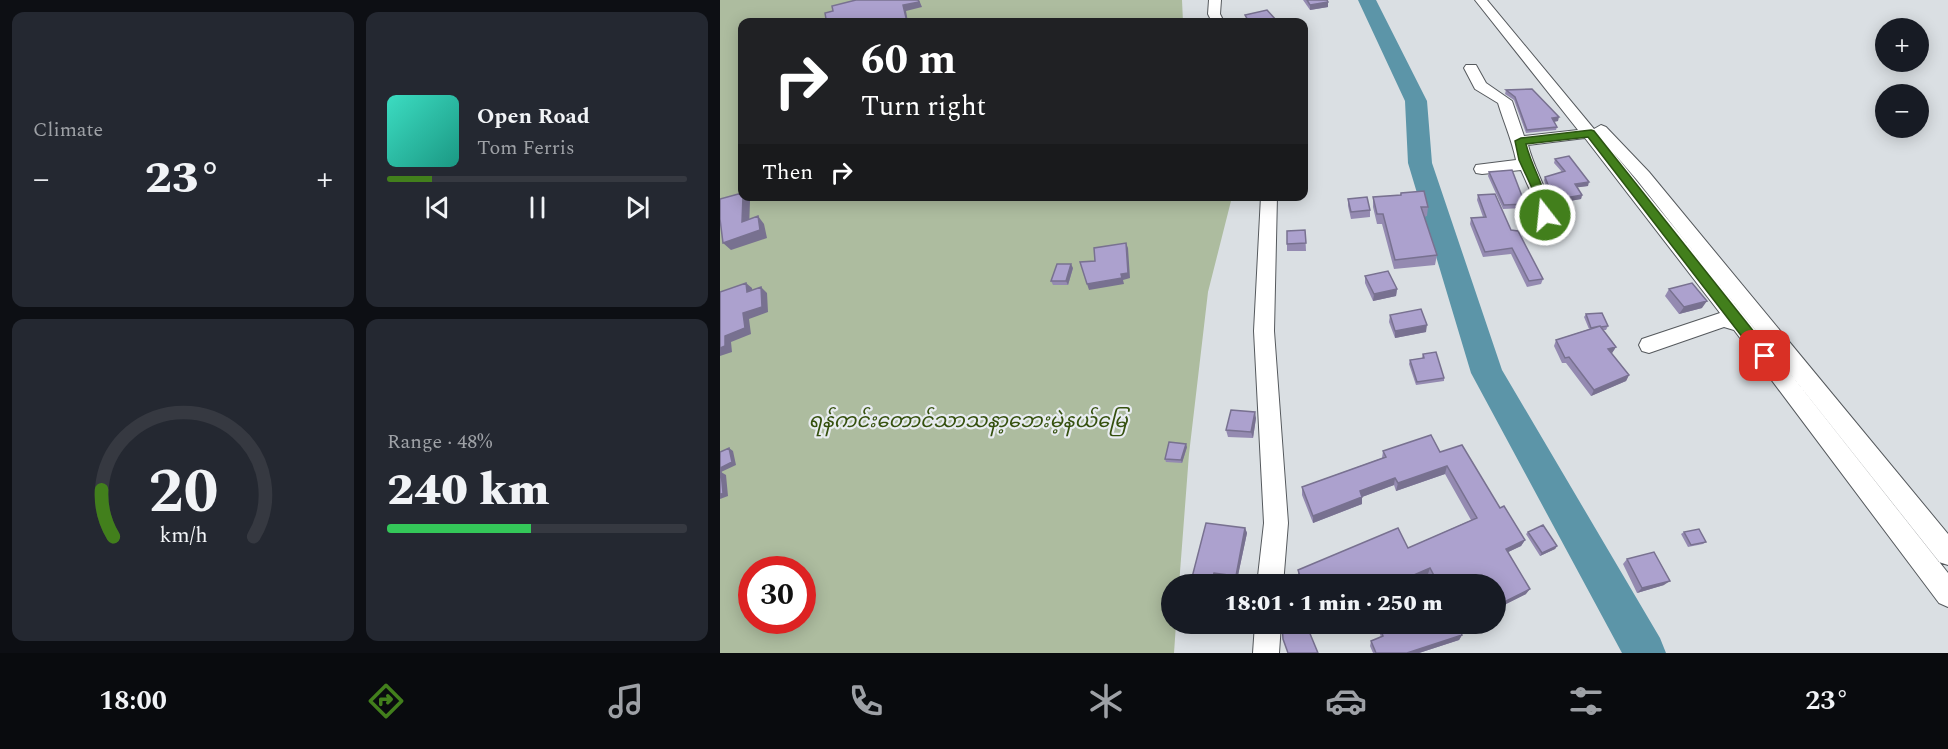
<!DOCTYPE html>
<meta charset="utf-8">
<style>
body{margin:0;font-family:Spectral,"Noto Sans Myanmar",serif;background:#242831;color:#f1f3f6;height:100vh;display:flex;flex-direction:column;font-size:22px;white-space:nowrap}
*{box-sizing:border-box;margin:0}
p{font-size:20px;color:#9ea1a6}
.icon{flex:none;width:33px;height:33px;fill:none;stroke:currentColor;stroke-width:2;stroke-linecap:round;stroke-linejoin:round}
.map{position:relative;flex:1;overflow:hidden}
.side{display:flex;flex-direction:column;gap:12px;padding:12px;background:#0d0f14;width:720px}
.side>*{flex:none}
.hud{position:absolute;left:18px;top:18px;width:570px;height:183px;border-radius:12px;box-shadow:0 3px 15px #0003;background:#202124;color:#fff;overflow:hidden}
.fabs{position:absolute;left:1155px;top:18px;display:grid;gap:12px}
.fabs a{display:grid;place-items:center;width:54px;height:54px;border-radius:50%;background:#171b24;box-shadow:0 3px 15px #0003;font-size:30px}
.speed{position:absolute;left:18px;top:556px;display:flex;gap:12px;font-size:30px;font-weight:700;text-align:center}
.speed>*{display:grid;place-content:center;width:78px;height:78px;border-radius:50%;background:#171b24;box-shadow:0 3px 15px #0003;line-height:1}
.speed .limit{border:9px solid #d22;background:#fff;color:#111}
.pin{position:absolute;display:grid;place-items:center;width:51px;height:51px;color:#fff;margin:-26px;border-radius:12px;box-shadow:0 3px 9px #0006}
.me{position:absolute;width:66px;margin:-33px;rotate:344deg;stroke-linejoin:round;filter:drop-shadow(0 0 4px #0008)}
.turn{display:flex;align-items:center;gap:21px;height:126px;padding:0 24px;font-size:27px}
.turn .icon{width:78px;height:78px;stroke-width:2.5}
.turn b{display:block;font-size:42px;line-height:51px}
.then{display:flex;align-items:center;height:57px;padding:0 24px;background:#0003;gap:12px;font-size:22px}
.big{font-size:45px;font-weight:800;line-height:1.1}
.side .widget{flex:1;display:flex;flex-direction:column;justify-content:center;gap:9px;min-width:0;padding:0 21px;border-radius:12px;background:#242831}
.side .dial{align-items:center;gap:0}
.dial svg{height:156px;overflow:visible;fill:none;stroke:#363941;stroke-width:7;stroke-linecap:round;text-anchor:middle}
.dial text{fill:#f1f3f6;stroke:none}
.song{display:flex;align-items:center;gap:18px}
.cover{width:72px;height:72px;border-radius:9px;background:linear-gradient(135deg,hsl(170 70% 55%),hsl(170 70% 35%))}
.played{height:6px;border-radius:3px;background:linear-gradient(90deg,#427f1c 15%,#363941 15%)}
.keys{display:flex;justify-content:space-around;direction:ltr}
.heat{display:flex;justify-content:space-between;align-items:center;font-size:33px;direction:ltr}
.charge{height:9px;border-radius:4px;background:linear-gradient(90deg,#34c759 48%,#363941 0)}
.side .tiles{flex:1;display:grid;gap:12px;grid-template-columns:repeat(2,1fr)}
.trip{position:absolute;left:441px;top:574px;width:345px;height:60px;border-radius:30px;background:#171b24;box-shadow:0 3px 15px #0003;font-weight:800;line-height:60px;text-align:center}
.tab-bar{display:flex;height:96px;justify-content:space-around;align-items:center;background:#090b0e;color:#9ea1a6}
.tab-bar .icon{width:42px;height:42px}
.tab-bar .on{color:#427f1c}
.tab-bar b{font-size:27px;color:#f1f3f6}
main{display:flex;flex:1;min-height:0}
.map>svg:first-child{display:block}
.green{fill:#adbc9f;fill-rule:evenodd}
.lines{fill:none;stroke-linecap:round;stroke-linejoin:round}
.river{fill:#5c95a8;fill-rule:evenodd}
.minor-casing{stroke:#55595d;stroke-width:2}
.minor{fill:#fff;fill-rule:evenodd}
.wall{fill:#948ab1}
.shaded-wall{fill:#787190}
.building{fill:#aca1ce;stroke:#787190;stroke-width:1.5}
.route{fill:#427f1c;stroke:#2b5312;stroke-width:1.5}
.labels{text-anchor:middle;stroke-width:4.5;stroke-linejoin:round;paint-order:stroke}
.park-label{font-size:20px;font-style:italic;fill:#35500e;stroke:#e8ecf0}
</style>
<main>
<section class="side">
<div class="tiles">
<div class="widget"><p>Climate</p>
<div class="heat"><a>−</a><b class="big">23°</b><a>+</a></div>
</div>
<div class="widget">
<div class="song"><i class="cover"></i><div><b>Open Road</b><p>Tom Ferris</p></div></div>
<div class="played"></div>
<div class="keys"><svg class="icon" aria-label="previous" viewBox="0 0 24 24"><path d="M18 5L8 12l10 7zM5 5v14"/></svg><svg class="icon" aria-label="pause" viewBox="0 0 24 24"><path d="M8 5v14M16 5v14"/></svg><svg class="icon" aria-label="next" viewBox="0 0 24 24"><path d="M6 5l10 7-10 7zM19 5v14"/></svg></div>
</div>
<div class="widget dial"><svg viewBox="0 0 100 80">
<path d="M14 69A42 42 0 1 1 86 69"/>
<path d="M14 69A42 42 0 0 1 8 45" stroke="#427f1c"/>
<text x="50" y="56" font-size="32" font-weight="700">20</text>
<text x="50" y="72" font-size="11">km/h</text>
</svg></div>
<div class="widget"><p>Range · 48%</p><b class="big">240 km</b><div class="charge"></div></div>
</div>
</section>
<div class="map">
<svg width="1228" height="653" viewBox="0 0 1228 653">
<rect width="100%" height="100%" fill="#dadfe3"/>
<path class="green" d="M0 0H462L463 22H22V196L512 197 488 292 469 454 459 585H452V624H456L454 653H0ZM32 570H82V621H32Z"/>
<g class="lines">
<path class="river" d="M638 0H656L707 101 712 163 782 370 940 638 946 653H902L751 373 688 163 685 101Z"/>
<g class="minor-casing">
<path id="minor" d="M489 0H501L500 14 504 22H492L488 14Z
M755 0H767L874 129 881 125 886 127 929 172 1228 534V565L1219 562 917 180 893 152 962 237 1228 573V607L1219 603 1014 330 1004 327 929 353 922 351 919 345 922 339 1000 313 865 138 808 145C814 169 828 190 833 215L831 219H819L814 199 801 170 762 174 756 173 754 169 756 165 796 160C792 140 784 123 778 103L755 89 744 68 746 65H756L766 83 792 101 804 136 858 130Z
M541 196H557L554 331 568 523 563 585H537L544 523 534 331Z
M535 624H561L559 653H533Z"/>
</g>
<use href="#minor" class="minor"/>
</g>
<path class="wall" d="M583 0H607L608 2V7L590 10Z
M786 90 838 121 834 122 837 127 836 130 806 133 794 100 785 94Z
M835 159 868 186 857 187 862 195 861 199 832 204 824 180 825 177 842 172 834 163Z
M769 172 805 204 804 208 783 209 768 176Z
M681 193 708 207 707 216 704 217 717 255 715 265 674 269 662 224H657L653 207V197L680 195Z
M758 195 791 230 823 279 821 284 807 287 791 254 763 257 750 224 751 218 763 217 757 200Z
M628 199 650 210V217L631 219 628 206Z
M585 230 586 251H567V244Z
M353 268 348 285H333L331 281Z
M645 276 677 289 676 296 653 301 645 283Z
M949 289 982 308 959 314 945 296Z
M866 314 888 326 886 330H883L896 347 892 353H891L909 375 906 381 871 396 846 363H842L834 346 836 340 869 329 864 317Z
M670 315 706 332 675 338 669 322Z
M703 354 724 378V381L696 385 689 364 690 360 702 358Z
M536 418 533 438 508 437 506 430Z
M467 447 462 463 446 462 445 459Z
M663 451 720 452 780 508 805 540 801 546 788 552 806 594 776 609V585H713L708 574 683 585H582L578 576V570L688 548 751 520 725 474 676 491 674 485 642 497V504L593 523 582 495V487L662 458Z
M525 528 527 533 517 580 496 578 470 585Z
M808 532 837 546 835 549 820 556 806 534Z
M964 532 986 542 983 544 968 547 961 534Z
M907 559 944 585 917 593 903 564Z
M656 624H737L742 635 739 640 699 653H653L650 646 651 641 661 637Z"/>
<path class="shaded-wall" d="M199 0 202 7 186 11 188 22H187L183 5Z
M608 2V7L590 10V5Z
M839 117 838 121 831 122 832 118Z
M869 182 868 186 853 188 855 184Z
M862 195 861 199 832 204 834 200Z
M23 196H26L30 201 29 229 22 222Z
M38 216 44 224 47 238 11 250 3 243Z
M406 243 408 248 410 278 403 280 404 284 369 290 367 284 401 274Z
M351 264 353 268 348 285 346 281Z
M26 283 32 288 33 298 27 292Z
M41 287 47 293 48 312 29 319 31 334 11 342 12 352 0 356V348L5 336 23 313Z
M677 289 676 296 653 301 654 294Z
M987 301 982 308 959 314 964 307Z
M707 325 706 332 675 338V331Z
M896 347 892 353 885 355 888 349Z
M909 375 906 381 871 396 874 390Z
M535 412 536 418 533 438 531 432Z
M466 444 467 447 462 463 461 460Z
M9 448 13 451 16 465 1 472 6 475 8 496 0 499V468Z
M727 466 725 474 676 491 678 483Z
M675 478 674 485 642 497V504L593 523V516L640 491Z
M525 528 527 533 517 580 516 576Z
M805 540 801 546 782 555 786 549Z
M837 546 835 549 820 556 822 553Z
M710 568 708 574 683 585H671Z
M494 573 496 578 494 585H491Z
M950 581 944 585 917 593 922 588Z
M810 589 806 594 776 609V606Z
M742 635 739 640 699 653H687Z"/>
<path class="building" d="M136 0H198L199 2 183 5 187 22H88L106 19 105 13 113 11 112 6Z
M587 0H607L608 2 590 5Z
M547 10 557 21 551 22H529L525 15Z
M812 89 839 117 832 118 837 127 807 130 795 97 786 90Z
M849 156 869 182 855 184 862 195 834 200 825 177 845 171 835 159Z
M792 170 805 204 784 205 769 172Z
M704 191 708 207H701L717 255 675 260 663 214H657L653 197 681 195V193Z
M22 193V196H23L22 222 38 216 40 230 3 243 0 219V199Z
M775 194 791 230 798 231 823 279 809 281 792 248 765 252 751 218 766 217 758 195Z
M647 197 650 210 631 212 628 199Z
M585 230 586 243 567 244V231Z
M406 243 408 273 401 274 402 278 367 284 360 262 375 261 374 248Z
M337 264H351L346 281H331Z
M668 271 677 289 654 294 645 276Z
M26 283 27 292 41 287 42 307 23 313 25 328 5 336V346L0 348V292Z
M972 283 987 301 964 307 949 289Z
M701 309 707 325 675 331 670 315Z
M882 313 888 326 881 327 880 326 871 328 866 314Z
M880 326 896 347 888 349 909 375 874 390 849 357 845 358 836 340Z
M716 352 724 378 697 382 690 360 704 358 703 354Z
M511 410 535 412 531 432 506 430Z
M711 435 720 452 742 445 780 508 784 506 805 540 786 549 810 589 776 606V585H719L710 568 671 585H583L578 570 678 528 688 548 757 518 727 466 678 483 675 478 640 491 642 497 593 516 582 487 666 457 663 451Z
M449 442 466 444 461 460 445 459Z
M9 448 12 462 0 468V452Z
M0 472H1L3 493 0 495Z
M486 523 525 528 516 576 494 573 491 585H470Z
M823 525 837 546 822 553 808 532Z
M979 529 986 542 971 545 964 532Z
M934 552 950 581 922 588 907 559Z
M562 624H586L598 653H568L563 639Z
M659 624H737L742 635 687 653H656L651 641 663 636Z"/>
<path class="route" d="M871 130 874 131 1050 352 1052 356 1050 360H1040L868 137 806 144C812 169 827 190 831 215L825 219 821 218 817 199 799 160 795 141 801 138Z"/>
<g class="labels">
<g class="park-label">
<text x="248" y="427">ရန်ကင်းတောင်သာသနာ့ဘေးမဲ့နယ်မြေ</text>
</g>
</g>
</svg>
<div class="fabs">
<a>+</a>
<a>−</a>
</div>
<div class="speed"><div class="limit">30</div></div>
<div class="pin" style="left:1045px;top:356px;background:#d93025"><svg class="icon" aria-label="arrive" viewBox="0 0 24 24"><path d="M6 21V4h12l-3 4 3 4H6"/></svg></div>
<svg class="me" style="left:825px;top:215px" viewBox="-20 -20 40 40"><circle r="17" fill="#427f1c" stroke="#fff" stroke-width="3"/><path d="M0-11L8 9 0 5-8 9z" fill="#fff"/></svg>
<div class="trip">18:01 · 1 min · 250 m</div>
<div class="hud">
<div class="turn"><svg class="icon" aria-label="right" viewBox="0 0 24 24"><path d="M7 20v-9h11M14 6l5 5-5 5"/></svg><div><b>60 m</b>Turn right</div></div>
<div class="then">Then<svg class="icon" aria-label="right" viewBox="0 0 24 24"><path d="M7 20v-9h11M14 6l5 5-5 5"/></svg></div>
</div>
</div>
</main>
<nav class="tab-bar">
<b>18:00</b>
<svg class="icon on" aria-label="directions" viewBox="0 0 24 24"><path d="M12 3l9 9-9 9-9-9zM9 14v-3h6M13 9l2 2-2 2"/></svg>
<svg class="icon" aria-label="music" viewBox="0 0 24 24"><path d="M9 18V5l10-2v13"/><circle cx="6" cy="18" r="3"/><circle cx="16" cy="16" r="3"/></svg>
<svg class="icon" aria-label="phone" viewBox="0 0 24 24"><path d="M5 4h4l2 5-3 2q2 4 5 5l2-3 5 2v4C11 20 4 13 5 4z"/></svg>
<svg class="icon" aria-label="climate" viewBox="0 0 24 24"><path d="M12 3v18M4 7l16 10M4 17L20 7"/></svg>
<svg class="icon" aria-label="car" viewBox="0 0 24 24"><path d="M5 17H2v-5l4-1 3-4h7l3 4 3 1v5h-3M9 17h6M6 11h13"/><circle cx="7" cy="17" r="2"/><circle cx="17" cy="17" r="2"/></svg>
<svg class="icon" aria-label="filters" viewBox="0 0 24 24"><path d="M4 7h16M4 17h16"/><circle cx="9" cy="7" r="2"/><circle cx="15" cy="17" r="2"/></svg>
<b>23°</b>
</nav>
